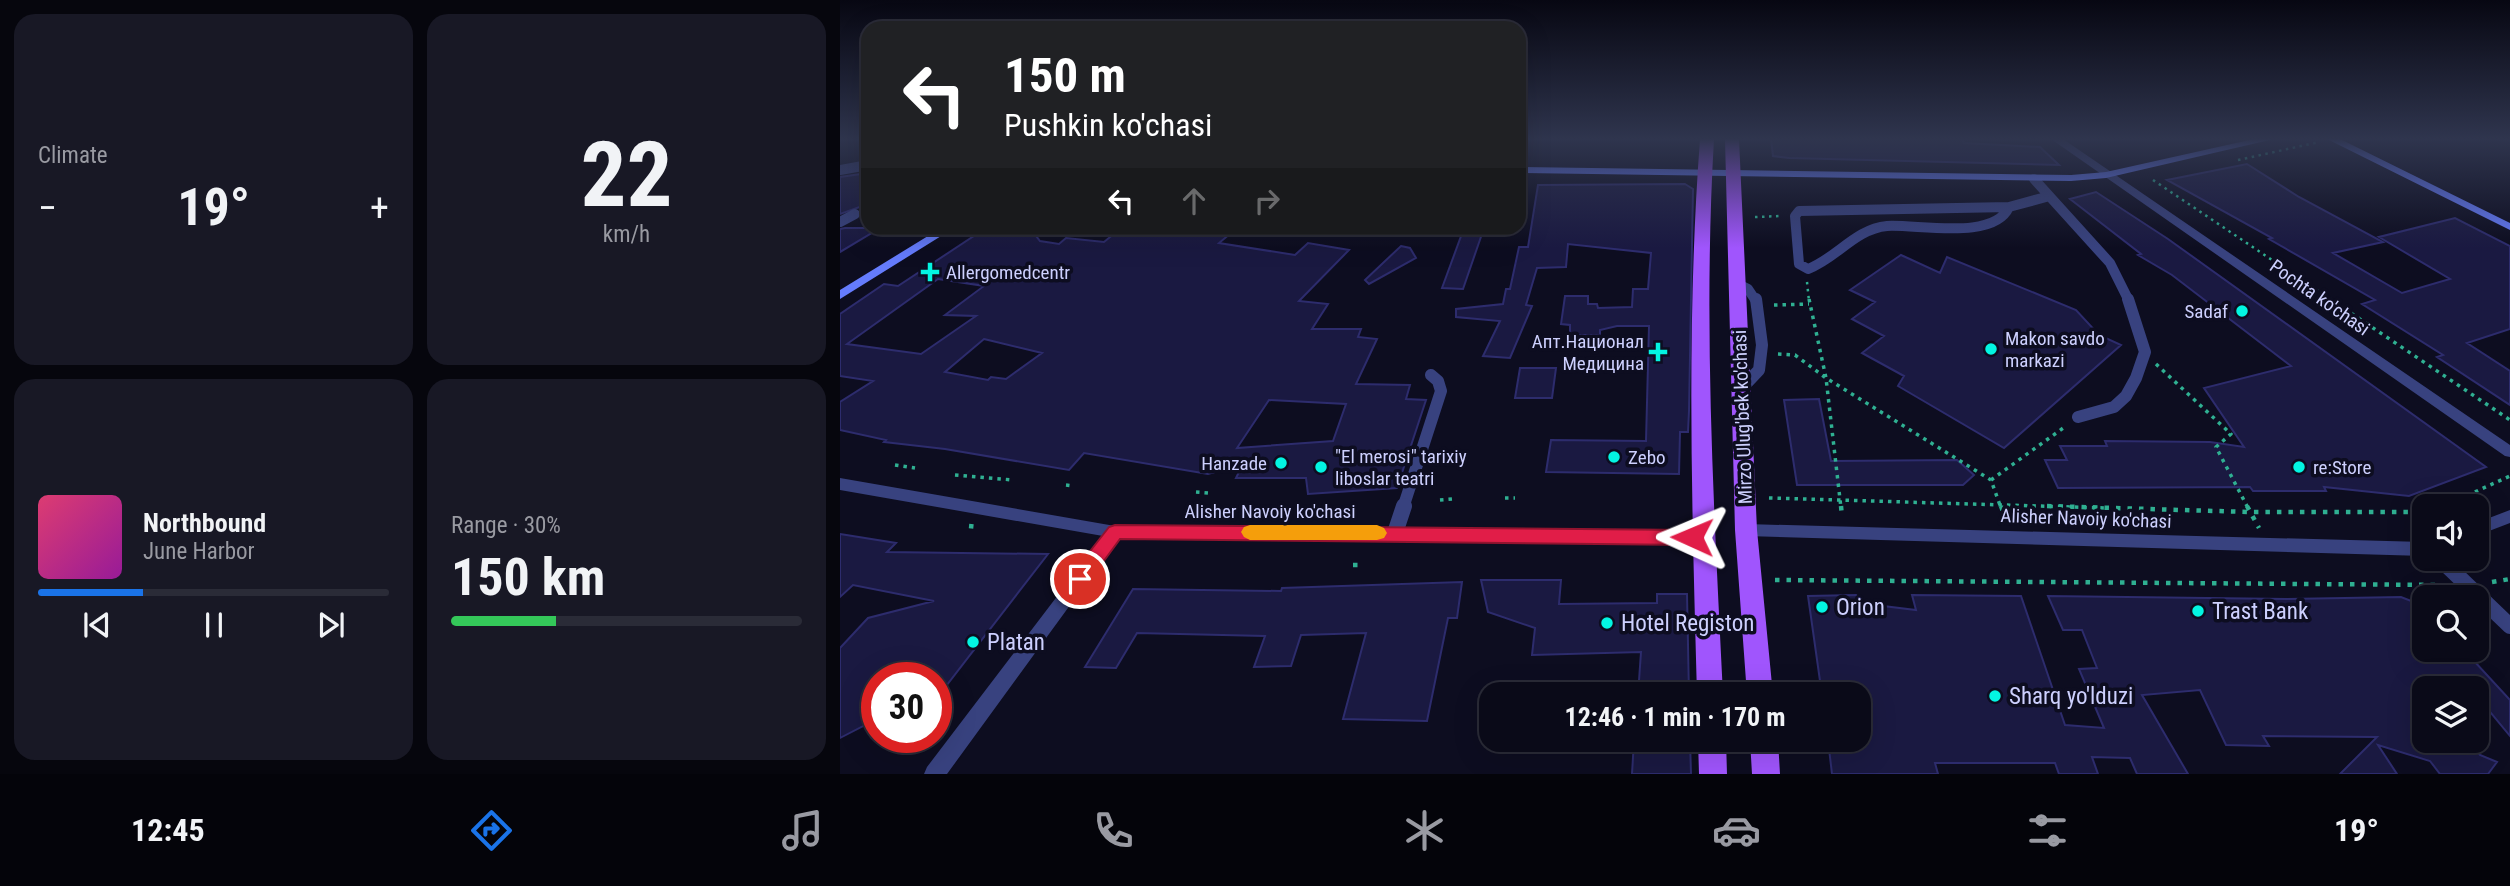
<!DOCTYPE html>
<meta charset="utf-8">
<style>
body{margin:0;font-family:"Roboto Condensed",sans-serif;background:#181825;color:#f1f3f6;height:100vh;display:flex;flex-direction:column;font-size:26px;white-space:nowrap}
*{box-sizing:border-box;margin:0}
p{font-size:23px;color:#999aa2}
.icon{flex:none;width:38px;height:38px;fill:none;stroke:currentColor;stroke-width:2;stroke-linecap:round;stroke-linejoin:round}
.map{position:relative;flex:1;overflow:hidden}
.sheet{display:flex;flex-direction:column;gap:14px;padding:14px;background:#06060d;width:840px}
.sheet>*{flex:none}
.guide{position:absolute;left:21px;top:21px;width:665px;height:214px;border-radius:21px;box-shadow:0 7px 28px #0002,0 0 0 2px #2a2b37;background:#202124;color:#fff;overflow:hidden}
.tools{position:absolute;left:1572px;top:494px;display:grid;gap:14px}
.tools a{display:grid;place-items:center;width:77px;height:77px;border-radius:14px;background:#0a0a18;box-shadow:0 7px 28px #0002,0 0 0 2px #2a2b37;font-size:35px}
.speed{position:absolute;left:21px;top:662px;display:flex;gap:14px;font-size:35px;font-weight:700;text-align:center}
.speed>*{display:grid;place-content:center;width:91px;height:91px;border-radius:50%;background:#0a0a18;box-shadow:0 7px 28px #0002,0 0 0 2px #2a2b37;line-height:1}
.speed .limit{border:10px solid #d22;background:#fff;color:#111}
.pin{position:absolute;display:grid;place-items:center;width:60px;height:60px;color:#fff;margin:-30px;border:4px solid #fff;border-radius:50%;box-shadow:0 2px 7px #0007}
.me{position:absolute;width:77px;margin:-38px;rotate:271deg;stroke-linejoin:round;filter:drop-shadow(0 0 5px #0008)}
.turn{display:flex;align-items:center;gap:24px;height:147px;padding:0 28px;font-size:32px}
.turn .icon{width:91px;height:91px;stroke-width:2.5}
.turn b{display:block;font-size:49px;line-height:60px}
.lanes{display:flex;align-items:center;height:66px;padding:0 28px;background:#0003;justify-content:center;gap:35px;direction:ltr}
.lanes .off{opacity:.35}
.big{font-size:52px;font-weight:700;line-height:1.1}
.sheet .widget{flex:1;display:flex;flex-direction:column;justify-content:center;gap:10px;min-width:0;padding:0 24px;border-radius:21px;background:#181825}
.sheet .dial{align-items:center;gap:0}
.dial b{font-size:91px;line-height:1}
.song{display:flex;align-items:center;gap:21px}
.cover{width:84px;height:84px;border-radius:10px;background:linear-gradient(135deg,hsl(340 70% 55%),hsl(300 70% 35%))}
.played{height:7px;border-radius:4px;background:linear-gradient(90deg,#1a73e8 30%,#2a2b37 30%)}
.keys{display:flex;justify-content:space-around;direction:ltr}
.heat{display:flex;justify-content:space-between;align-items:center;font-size:38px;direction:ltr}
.charge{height:10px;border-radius:5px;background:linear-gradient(90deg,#34c759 30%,#2a2b37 0)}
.sheet .tiles{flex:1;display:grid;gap:14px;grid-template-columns:repeat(2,1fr)}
.trip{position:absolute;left:639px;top:682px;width:392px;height:70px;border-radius:21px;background:#0a0a18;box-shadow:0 7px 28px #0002,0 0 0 2px #2a2b37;font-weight:700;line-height:70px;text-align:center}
.tab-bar{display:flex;height:112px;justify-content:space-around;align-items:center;background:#04040a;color:#999aa2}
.tab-bar .icon{width:49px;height:49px}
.tab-bar .active{color:#1a73e8}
.tab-bar b{font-size:32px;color:#f1f3f6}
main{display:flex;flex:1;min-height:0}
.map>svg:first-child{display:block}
.building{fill:#1a1941;stroke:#2d2c6d;stroke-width:2;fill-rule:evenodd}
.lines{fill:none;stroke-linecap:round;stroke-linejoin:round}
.path-far2{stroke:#2fb092;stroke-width:2.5;stroke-dasharray:2.5 4.5;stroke-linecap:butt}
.path-far1{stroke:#2fb092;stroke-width:3.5;stroke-dasharray:3.5 5;stroke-linecap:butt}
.path{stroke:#2fb092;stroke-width:4.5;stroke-dasharray:4.5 7;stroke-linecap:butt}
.service-far2{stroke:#38427f;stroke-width:10}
.service-far1{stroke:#38427f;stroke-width:12}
.service{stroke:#38427f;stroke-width:16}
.pedestrian{fill:#38427f;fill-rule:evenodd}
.minor{fill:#38427f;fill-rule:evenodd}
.secondary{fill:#657cfd;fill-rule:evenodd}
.primary{fill:#a055fd;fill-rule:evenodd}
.route{fill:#e11d48;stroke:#92132f;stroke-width:2}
.slow{fill:#f59e0b}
.poi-dot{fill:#03f5e2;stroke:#0d0d20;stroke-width:2.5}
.labels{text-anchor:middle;stroke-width:7;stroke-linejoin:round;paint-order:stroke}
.poi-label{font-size:19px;fill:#cdd0fe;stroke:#0d0d20;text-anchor:start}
.street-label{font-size:19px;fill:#cdd0fe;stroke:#0d0d20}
.near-poi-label{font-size:23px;fill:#cdd0fe;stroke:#0d0d20;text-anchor:start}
</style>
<main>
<section class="sheet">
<div class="tiles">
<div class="widget"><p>Climate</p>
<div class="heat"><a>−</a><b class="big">19°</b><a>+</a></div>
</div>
<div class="widget dial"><b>22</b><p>km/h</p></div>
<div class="widget">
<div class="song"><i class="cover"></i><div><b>Northbound</b><p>June Harbor</p></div></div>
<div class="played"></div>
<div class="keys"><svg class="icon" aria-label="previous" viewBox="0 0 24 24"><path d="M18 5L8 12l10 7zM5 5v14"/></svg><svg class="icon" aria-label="pause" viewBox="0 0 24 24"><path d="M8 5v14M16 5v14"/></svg><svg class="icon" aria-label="next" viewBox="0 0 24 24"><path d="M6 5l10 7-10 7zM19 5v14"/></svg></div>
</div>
<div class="widget"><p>Range · 30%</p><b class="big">150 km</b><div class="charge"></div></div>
</div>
</section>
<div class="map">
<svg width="1670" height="774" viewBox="0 0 1670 774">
<rect width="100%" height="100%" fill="#0d0d20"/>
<path class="building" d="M931 139H1122L1124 143 1200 147 1219 165 949 158 933 156Z
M1407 164 1459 197 1543 242 1493 253 1562 293 1610 279 1539 237 1615 218 1670 246V329L1627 343 1670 371V405L1597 357 1603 355 1522 304 1535 300 1429 239 1432 238 1327 180Z
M28 173V204L0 214V177Z
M845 184 853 189 849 411 848 432H840L839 474 706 472 711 440 806 441 809 326H777L760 330V335H730V325L721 324 725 296H748V304H757L758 308 792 307 793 289H808L811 253 728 244 726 267 697 268 686 305 692 306 670 358 643 356 660 321 616 317V309L663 304 666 289H670L679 247H688L698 185Z
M1256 192 1328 239 1646 467 1569 496 1484 487 1486 491H1413L1410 487 1218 488 1205 460H1227L1220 446H1267L1265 441 1370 442 1404 447 1364 388 1451 366 1332 275 1298 255 1301 254 1230 199Z
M5 228H40L0 252V229Z
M146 228H190L200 241 219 244 226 238 264 242 281 228H397L379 243 455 255 468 243 509 250 459 301 488 304 472 329H521L518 337 537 339 516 384 570 385 566 399 586 400 557 488 468 494 466 478H396L403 464 368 474 244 453 229 470 105 449 44 442 46 440 0 430V402L33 381 0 376V314L44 284 58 286ZM98 279 144 286 105 315 136 316 81 354 7 344ZM144 339 202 353 166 379 151 377 148 380 105 372ZM429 400 506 404 493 441 397 448Z
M624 228H644L623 289 602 288Z
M561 246 570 248 576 258 529 284 525 280Z
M1061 255 1100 273 1107 257 1236 310 1259 335 1281 345 1164 448 1058 386 1064 376 1022 353 1044 336 1012 319 1035 302 1010 290Z
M680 368H716L712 398H675Z
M979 399 991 461 1117 460 1134 475 1123 485H957L944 400Z
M0 534 56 543 47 552 208 554 96 699V677H37V719L0 738V648L28 618 94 601 13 585 0 597Z
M641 580H721L719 604 817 603V594H847L849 695H798L801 652 692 655 695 628 648 612Z
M622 582 617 618H608L587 721 503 719 526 633 461 635 451 666 414 667 425 636 297 633 276 668 245 667 293 589 441 591 442 588Z
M1016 595 1027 604 1076 610 1072 595 1181 596 1225 725 1264 728 1239 669 1257 668 1242 630H1223L1208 596 1447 599 1561 597 1584 606V649H1623L1670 700V736L1636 695V688H1584V740H1627L1640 755 1657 762 1648 774H1600L1590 761 1538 745 1557 774H1500L1537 737 1423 736 1429 746 1386 745 1360 690 1302 695 1348 774H1297L1290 758 1252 757 1258 774H1219L1215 763H1095L1098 774H992L988 740H1018V695H982L968 596Z
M794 740H850L851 774H792Z"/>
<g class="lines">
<path class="path-far2" d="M1398 160 1479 142
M1313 180 1493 301
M915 217 941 216
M967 282 969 301"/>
<path class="path-far1" d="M969 299 986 378 1001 508
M1490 299 1670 420
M934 305 969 304
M938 354 955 355 986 378 1151 480 1161 508
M1316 364 1391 434 1376 447 1408 508
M55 465 75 468
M115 475 173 480
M1151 480 1226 426
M226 485 234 486
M356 492 368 493
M665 498H675
M929 498 1267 508
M600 500 612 499
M1604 506 1670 476"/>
<path class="path" d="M1001 506 1002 517
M1161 506 1167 523
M1207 506 1409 512H1584
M1407 506 1419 528
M129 526 139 527
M513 565H523
M935 580 1602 585
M1652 582 1670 579"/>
<path class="service-far2" d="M0 170 28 165
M1194 179 1270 263 1289 301
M1169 207C1154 241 1078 224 1047 226 1015 229 997 258 968 269L959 264 955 216 959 211Z
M1169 207 1206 197
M0 222 15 214
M898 284 908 289 916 301"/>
<path class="service-far1" d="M901 389 919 370 922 345 916 299
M1238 417 1274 407 1286 396 1296 378 1305 352 1288 299
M563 508 601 391 598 381 591 375"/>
<path class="service" d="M555 533 564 506
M1599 558 1670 626"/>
<path class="pedestrian" d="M1670 510V523L1636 536V523Z
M906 524 1584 542V556L906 536 900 535 898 530 900 525Z"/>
<path class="minor" d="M1211 139H1223L1670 445V457L1665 456Z
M0 478 275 526 555 527 865 532 871 533 873 538 871 543 865 544 555 539 279 538 107 774H84L87 767 263 536 0 490Z"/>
<path class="secondary" d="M1414 139H1434L1266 178 1231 181 679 173V167L1231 175 1266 172Z
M1487 139H1500L1670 223V230Z
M101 228H114L0 299V290Z"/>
<path class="primary" d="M860 139H874C863 325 874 509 883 695H857C852 509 846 325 860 139Z
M885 139H899L917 530 933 695H907L895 530Z
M858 740H886L887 774H859Z
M910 740H938L940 774H912Z"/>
</g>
<linearGradient id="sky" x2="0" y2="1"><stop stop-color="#070712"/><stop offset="0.56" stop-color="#2f354e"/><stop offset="1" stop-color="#2f354e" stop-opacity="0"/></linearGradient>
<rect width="1670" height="248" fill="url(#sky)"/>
<path class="route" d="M275 525 852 530 859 532 861 537 859 542 852 545 280 539 247 584 240 587 233 584 230 579 233 573 269 527Z"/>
<path class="slow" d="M410 525H537L544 528 547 533 544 538 537 540H410L404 537 401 532 404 527Z"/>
<g class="poi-dot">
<path d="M86.5 261.5h7v7h7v7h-7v7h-7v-7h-7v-7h7z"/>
<circle cx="1402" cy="311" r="7"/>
<circle cx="1151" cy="349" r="7"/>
<path d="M814.5 341.5h7v7h7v7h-7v7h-7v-7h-7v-7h7z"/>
<circle cx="774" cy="457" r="7"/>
<circle cx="441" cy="463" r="7"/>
<circle cx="481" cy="467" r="7"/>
<circle cx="1459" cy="467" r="7"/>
<circle cx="982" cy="607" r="7"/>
<circle cx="1358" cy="611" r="7"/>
<circle cx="767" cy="623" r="7"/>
<circle cx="133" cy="642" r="7"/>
<circle cx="1155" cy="696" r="7"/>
</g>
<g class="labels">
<g class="poi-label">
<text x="106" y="279">Allergomedcentr</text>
<text x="1388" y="318" text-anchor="end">Sadaf</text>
<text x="1165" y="345">Makon savdo<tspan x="1165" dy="22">markazi</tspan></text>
<text x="804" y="348" text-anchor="end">Апт.Национал<tspan x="804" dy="22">Медицина</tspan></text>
<text x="495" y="463">"El merosi" tarixiy<tspan x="495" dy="22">liboslar teatri</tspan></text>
<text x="788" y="464">Zebo</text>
<text x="427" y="470" text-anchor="end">Hanzade</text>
<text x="1473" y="474">re:Store</text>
</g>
<g class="street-label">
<text transform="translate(1480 297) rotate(35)" y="7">Pochta ko'chasi</text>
<text transform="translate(902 417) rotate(-92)" y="7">Mirzo Ulug'bek ko'chasi</text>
<text x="430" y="518">Alisher Navoiy ko'chasi</text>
<text transform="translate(1246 518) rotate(2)" y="7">Alisher Navoiy ko'chasi</text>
</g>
<g class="near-poi-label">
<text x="996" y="615">Orion</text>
<text x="1372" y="619">Trast Bank</text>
<text x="781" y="631">Hotel Registon</text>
<text x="147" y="650">Platan</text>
<text x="1169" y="704">Sharq yo'lduzi</text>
</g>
</g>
</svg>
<div class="tools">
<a><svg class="icon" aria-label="sound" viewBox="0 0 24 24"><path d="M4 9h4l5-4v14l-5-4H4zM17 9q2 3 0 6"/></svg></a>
<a><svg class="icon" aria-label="search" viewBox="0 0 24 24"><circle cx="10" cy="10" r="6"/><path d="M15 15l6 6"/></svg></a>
<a><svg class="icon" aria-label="layers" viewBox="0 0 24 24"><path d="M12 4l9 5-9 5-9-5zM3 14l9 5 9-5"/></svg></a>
</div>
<div class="speed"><div class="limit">30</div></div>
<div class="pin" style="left:240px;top:579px;background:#d93025"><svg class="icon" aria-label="arrive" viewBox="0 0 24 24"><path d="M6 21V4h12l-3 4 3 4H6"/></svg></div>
<svg class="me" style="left:852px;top:537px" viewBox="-20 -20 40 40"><path d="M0-17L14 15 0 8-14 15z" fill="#e11d48" stroke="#fff" stroke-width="4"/></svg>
<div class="trip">12:46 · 1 min · 170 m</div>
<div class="guide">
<div class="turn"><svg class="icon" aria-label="left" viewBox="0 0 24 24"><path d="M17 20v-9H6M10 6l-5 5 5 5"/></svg><div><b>150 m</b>Pushkin ko'chasi</div></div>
<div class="lanes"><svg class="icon" aria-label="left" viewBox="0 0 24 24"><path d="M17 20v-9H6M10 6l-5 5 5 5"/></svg><svg class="icon off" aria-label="ahead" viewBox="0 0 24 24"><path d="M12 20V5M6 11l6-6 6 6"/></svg><svg class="icon off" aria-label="right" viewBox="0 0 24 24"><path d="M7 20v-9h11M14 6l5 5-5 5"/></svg></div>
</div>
</div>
</main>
<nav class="tab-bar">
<b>12:45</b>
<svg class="icon active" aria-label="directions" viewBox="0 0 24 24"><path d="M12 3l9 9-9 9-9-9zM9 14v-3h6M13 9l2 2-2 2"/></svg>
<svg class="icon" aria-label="music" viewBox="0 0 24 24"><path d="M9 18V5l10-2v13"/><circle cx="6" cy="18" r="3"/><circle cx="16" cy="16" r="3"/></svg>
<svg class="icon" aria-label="phone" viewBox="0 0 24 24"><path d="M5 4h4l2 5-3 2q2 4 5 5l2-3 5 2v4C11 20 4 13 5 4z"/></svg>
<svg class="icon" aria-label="climate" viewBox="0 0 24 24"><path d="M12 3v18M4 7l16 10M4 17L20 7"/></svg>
<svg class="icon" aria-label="car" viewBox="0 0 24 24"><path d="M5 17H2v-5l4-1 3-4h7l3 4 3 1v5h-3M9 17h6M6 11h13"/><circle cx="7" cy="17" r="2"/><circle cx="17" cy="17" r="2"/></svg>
<svg class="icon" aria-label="filters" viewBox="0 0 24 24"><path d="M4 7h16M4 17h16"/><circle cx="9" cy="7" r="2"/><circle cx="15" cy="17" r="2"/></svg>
<b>19°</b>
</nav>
